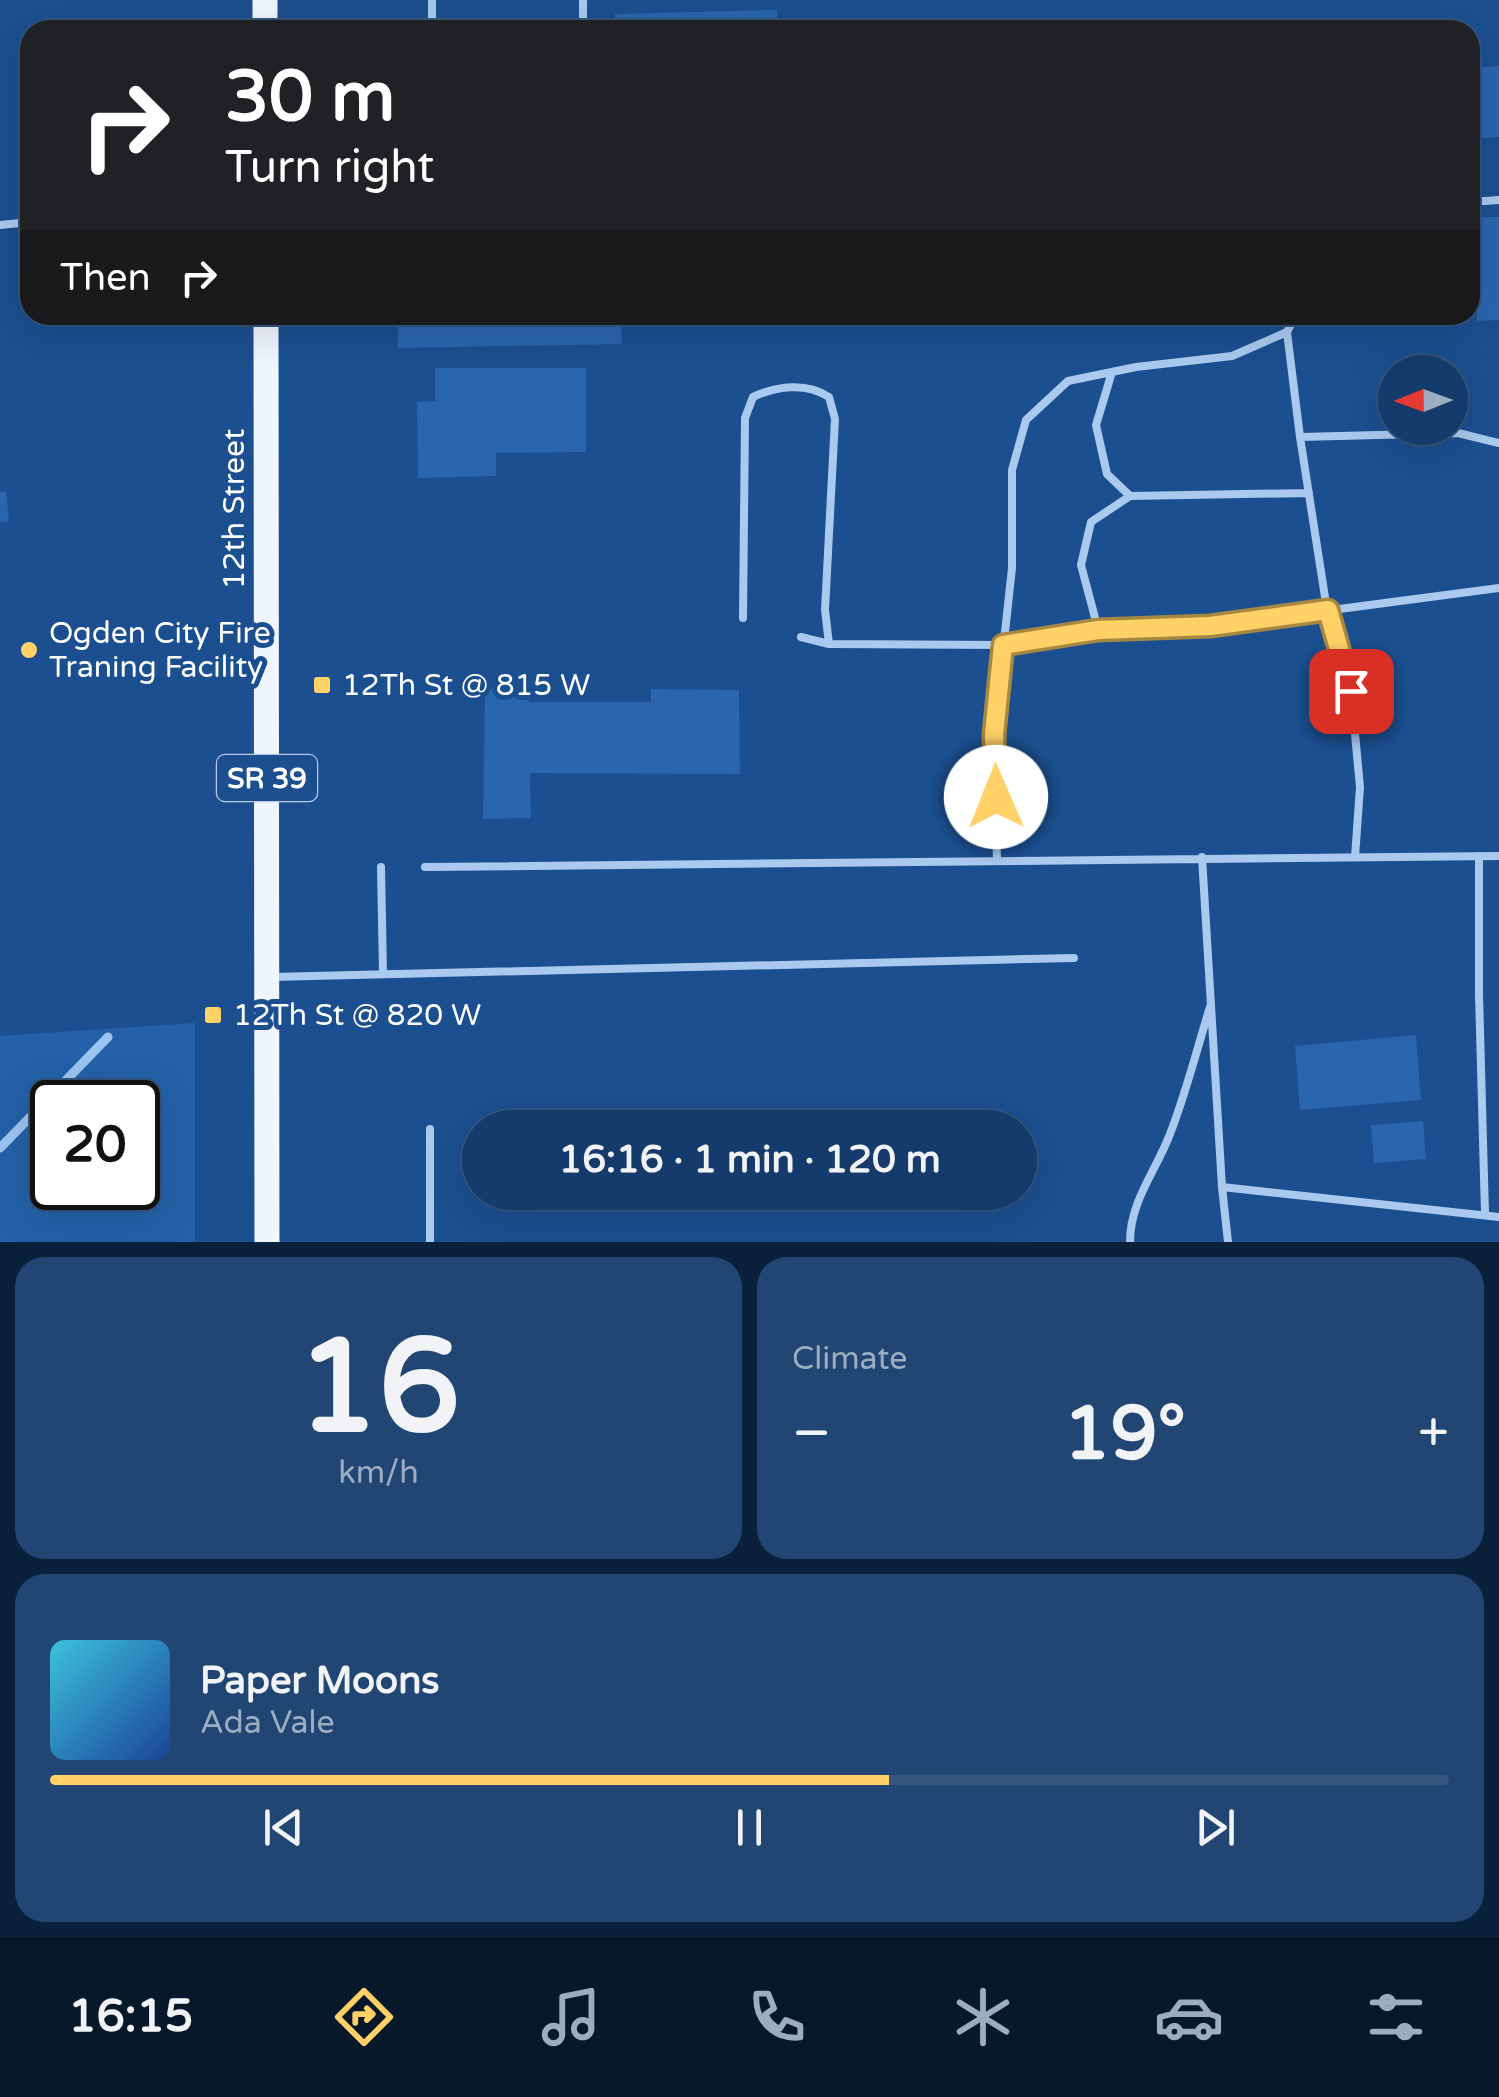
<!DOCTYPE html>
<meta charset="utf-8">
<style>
body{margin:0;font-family:"Varela Round",sans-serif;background:#214673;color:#f1f3f6;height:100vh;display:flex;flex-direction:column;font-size:38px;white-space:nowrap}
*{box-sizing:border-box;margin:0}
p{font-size:32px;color:#9dadc1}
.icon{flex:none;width:55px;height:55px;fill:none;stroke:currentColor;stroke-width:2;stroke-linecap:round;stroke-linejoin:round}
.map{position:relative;height:1242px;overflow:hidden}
.details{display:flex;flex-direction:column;gap:15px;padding:15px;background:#0b203b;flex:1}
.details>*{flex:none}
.guide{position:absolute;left:20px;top:20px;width:1460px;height:305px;border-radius:30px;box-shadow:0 10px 40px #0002,0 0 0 2px #33557e;background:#202124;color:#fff;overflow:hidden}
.needle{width:65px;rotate:269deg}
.buttons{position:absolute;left:1378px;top:355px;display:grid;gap:20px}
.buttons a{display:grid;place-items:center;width:90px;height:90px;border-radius:50%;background:#143b6b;box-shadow:0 10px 40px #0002,0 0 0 2px #33557e;font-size:50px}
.speed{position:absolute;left:30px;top:1080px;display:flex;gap:20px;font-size:50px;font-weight:700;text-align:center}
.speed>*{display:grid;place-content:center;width:130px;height:130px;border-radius:50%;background:#143b6b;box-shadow:0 10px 40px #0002,0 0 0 2px #33557e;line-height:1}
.speed .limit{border:5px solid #111;border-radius:15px;background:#fff;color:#111}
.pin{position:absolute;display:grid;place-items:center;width:85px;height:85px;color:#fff;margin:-42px;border-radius:20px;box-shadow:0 5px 15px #0006}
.me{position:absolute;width:110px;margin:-55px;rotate:359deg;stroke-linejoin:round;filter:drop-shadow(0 0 8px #0008)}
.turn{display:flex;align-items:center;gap:35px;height:210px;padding:0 40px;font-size:45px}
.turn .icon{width:130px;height:130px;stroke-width:2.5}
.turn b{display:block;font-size:70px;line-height:85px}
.then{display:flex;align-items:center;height:95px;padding:0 40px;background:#0003;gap:20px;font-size:38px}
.big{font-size:75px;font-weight:800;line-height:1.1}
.details .tile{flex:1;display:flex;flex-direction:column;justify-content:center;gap:15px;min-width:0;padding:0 35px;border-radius:30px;background:#214673}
.details .dial{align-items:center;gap:0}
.dial b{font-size:130px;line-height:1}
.song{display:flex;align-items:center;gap:30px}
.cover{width:120px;height:120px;border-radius:15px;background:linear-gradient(135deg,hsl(190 70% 55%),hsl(220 70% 35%))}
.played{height:10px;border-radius:5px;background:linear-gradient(90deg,#ffd166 60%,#33557e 60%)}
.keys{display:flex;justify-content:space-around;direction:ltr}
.heat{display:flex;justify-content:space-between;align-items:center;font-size:55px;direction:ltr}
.details .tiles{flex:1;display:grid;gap:15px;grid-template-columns:1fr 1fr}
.tile:last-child{grid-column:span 2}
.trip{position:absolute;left:462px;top:1110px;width:575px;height:100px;border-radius:50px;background:#143b6b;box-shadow:0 10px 40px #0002,0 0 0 2px #33557e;font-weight:800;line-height:100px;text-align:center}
.tabs{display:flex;height:160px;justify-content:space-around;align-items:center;background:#08182b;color:#9dadc1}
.tabs .icon{width:70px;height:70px}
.tabs .selected{color:#ffd166}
.tabs b{font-size:45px;color:#f1f3f6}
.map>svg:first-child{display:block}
.green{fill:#2461a8;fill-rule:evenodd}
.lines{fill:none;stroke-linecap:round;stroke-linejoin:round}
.stream{stroke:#9cc4f0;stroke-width:9}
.building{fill:#2a66ad}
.service{stroke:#a9c9ee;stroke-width:8}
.primary{stroke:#f0f6ff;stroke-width:25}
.route-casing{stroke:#a68842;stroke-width:25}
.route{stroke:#ffd166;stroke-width:18}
.poi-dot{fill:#ffd166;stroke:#1b4f8f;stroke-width:4}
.labels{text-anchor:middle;stroke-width:10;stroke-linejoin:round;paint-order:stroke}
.shield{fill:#1b4f8f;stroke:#bbcadd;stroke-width:2.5}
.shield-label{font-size:28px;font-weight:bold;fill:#fff}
.street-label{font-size:30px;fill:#fff;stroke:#1b4f8f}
.poi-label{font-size:30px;fill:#fff;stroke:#1b4f8f;text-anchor:start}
</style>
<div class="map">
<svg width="1499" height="1242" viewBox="0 0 1499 1242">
<rect width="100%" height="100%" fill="#1b4f8f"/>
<path class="green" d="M195 1023V1242H0V1036ZM52 1102H138V1188H52Z"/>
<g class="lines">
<path class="stream" d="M0 1148 108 1037"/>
</g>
<path class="building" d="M777 10V30H615V14Z
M1499 66V137L1470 139V68Z
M1475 217H1499V320L1477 321Z
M398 315H621L622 344 398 348Z
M435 368H586V452L496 453V476L418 478 417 402 435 401Z
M6 491 9 521 0 522V492Z
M528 687 529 702H651V689L739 690 740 774 530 773 531 818 483 819 485 688Z
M1416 1035 1421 1100 1300 1110 1295 1046Z
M1423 1121 1426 1159 1374 1163 1371 1125Z"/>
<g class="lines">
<path class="service" d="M432 0V30
M583 0V30
M1470 202 1499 200
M0 225 30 222
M1296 315 1287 332 1300 437 1327 610 1351 691 1360 787 1355 857
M1112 372 1096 425 1107 474 1130 496
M1300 437 1458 433 1499 443
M743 618 745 418 753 397C777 386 806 382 829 397L835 419 825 610 829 644
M1098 629 1081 565 1091 522 1130 496 1309 493
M801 637 829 644 1003 645 1098 629 1210 626 1499 588
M1479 856V995L1485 1213
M1202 857 1222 1187 1499 1217
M997 860 994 733 1012 568V470L1026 420 1068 381 1136 367 1232 356 1287 332
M381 867 383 974
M425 867 1499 856
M271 977 1074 958
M430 1129V1242
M1222 1187 1228 1242
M1130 1242C1130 1201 1156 1171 1170 1134 1186 1093 1197 1049 1210 1007"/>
<path class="primary" d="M265 0V30
M266 315 267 1242"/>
</g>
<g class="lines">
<g class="route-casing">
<path id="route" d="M996 797 994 734 1003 645 1098 630 1210 626 1328 610 1351 691"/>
</g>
<use href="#route" class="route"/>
</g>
<g class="poi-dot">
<circle cx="29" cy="650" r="10"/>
<rect x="312" y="675" width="20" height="20" rx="5"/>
<rect x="203" y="1005" width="20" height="20" rx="5"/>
</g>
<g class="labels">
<rect class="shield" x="217" y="755" width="100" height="46" rx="8"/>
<g class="shield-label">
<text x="267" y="788">SR 39</text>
</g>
<g class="street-label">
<text transform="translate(234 509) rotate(-90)" y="10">12th Street</text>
</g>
<g class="poi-label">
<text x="49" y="643">Ogden City Fire<tspan x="49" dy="34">Traning Facility</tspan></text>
<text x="342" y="695">12Th St @ 815 W</text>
<text x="233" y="1025">12Th St @ 820 W</text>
</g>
</g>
</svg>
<div class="buttons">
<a><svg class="needle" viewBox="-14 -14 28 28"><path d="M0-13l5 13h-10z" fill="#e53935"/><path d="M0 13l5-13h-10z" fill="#9dadc1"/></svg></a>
</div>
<div class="speed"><div class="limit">20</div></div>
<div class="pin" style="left:1351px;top:691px;background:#d93025"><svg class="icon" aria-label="arrive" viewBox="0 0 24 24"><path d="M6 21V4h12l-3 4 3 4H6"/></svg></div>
<svg class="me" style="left:996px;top:797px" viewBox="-20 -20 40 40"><circle r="19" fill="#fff"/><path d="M0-13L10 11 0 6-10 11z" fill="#ffd166"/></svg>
<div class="trip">16:16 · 1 min · 120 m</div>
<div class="guide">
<div class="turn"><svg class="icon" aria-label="right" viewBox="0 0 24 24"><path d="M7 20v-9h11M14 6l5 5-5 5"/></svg><div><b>30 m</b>Turn right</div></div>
<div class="then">Then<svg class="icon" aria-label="right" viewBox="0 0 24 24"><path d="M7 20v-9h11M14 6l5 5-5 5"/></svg></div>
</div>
</div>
<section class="details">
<div class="tiles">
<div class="tile dial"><b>16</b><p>km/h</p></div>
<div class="tile"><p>Climate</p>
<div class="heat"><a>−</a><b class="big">19°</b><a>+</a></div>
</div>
<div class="tile">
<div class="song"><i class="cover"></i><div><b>Paper Moons</b><p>Ada Vale</p></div></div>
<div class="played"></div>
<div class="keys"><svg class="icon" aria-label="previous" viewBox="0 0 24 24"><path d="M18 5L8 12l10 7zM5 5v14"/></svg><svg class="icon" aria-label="pause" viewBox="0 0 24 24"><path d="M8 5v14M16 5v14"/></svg><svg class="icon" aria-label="next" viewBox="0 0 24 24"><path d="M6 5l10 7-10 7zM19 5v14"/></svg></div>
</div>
</div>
</section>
<nav class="tabs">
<b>16:15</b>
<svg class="icon selected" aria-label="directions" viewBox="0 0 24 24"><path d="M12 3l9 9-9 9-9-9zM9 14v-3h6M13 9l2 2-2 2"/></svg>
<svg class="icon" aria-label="music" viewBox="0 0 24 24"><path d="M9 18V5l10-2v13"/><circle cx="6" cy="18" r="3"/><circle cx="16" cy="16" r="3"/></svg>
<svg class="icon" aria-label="phone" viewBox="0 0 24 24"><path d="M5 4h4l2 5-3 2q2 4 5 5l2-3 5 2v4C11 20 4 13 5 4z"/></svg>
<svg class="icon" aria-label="climate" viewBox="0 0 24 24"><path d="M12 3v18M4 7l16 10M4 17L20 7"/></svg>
<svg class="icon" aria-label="car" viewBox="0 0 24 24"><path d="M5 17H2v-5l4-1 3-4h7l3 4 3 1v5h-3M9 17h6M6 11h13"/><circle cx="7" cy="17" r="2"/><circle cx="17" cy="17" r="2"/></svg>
<svg class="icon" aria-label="filters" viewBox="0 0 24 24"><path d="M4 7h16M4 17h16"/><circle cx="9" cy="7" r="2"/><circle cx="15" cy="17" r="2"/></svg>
</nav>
